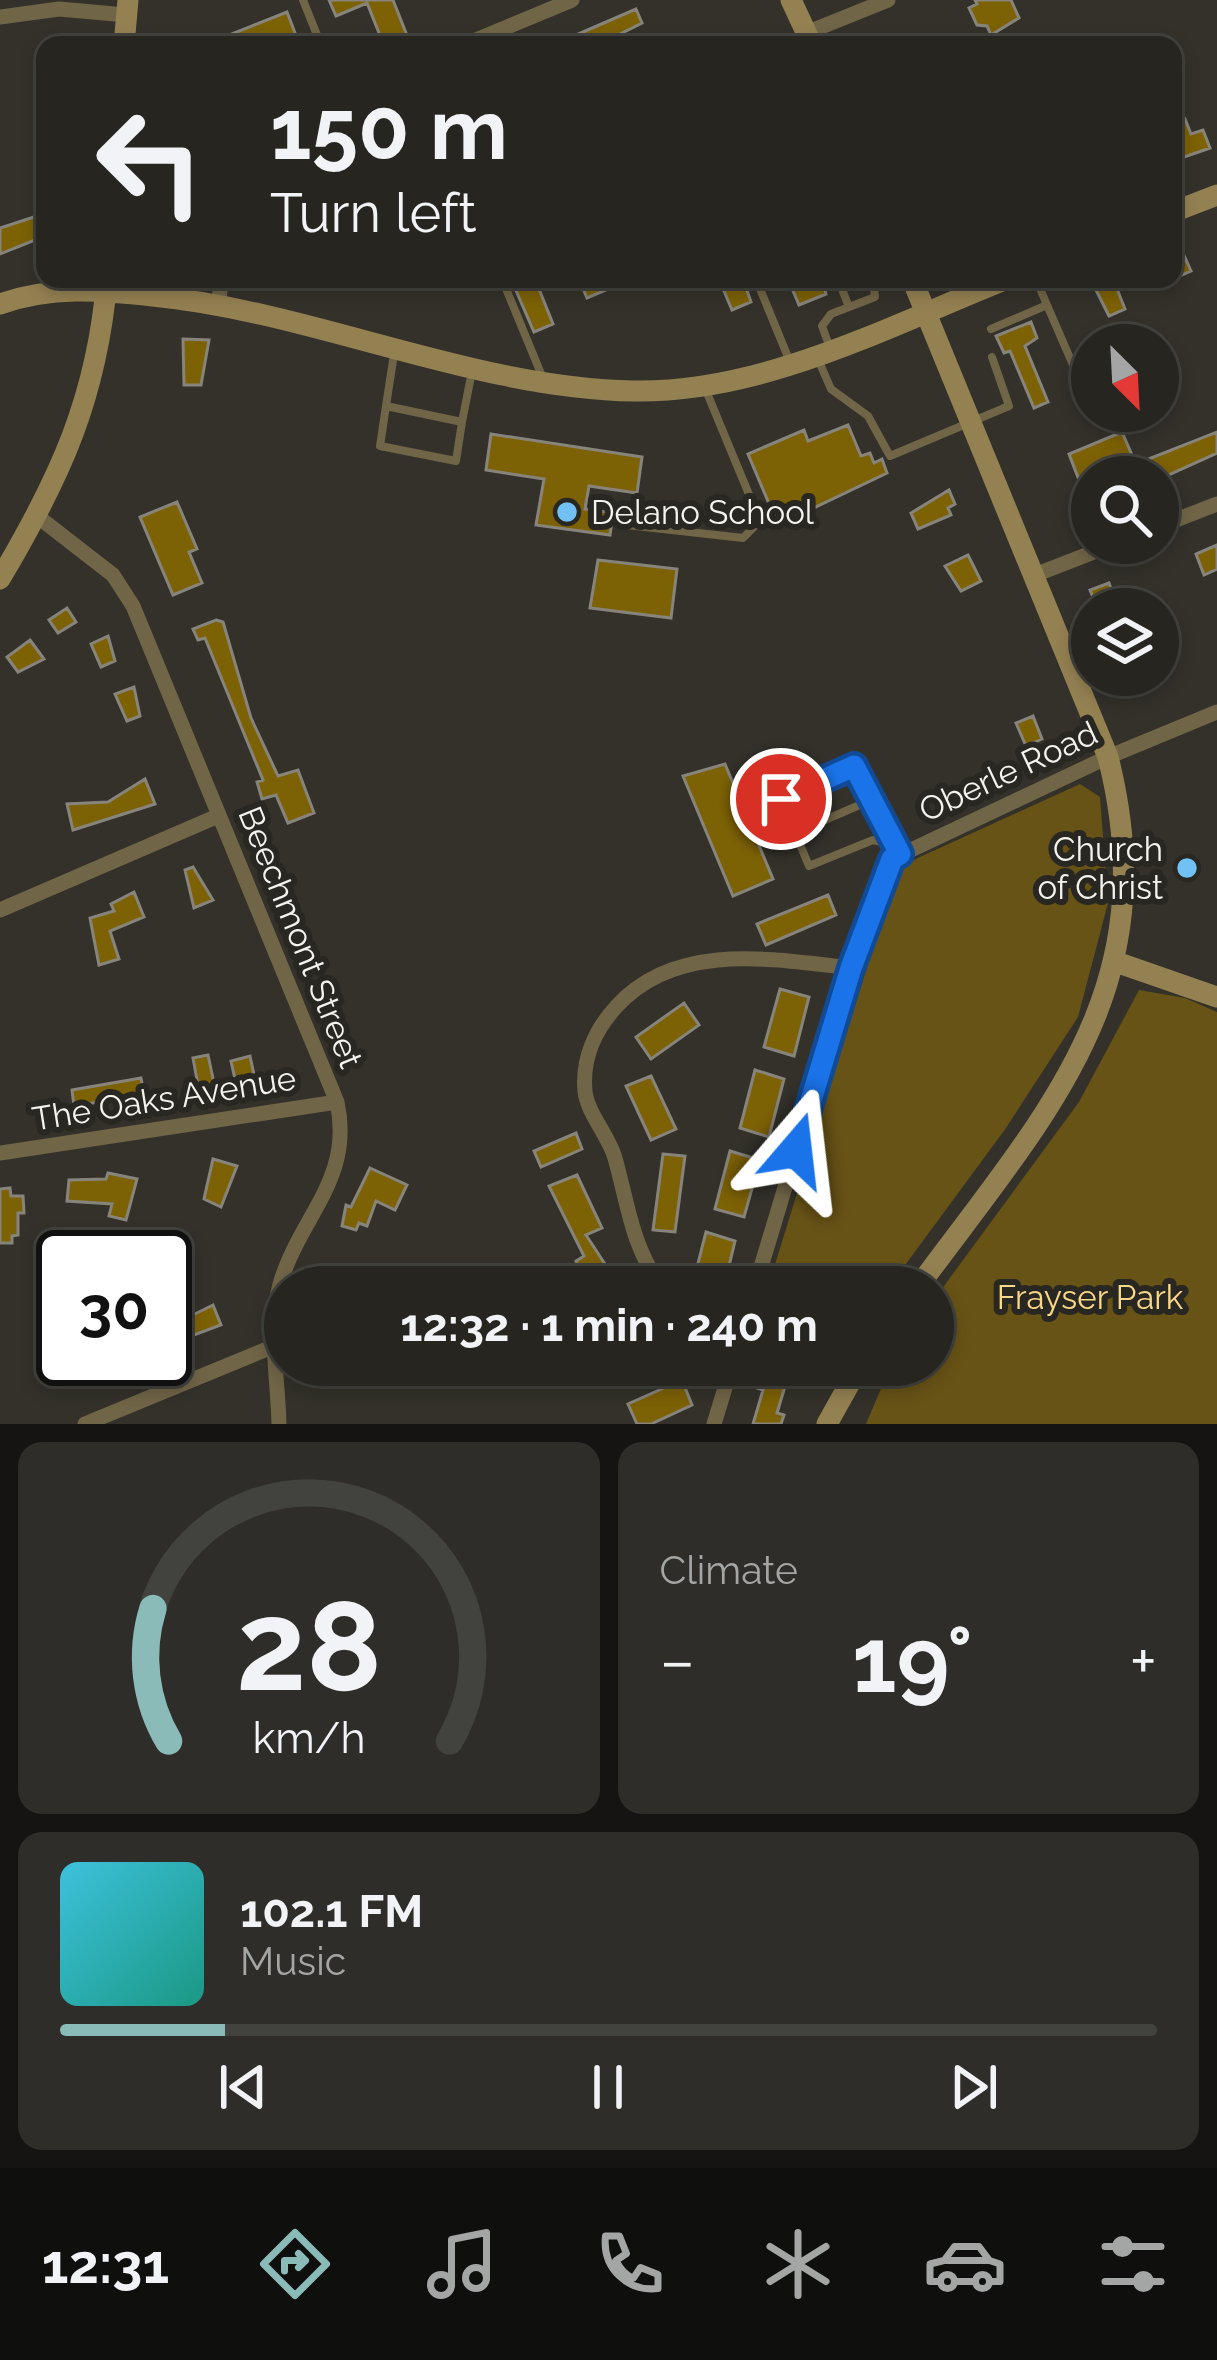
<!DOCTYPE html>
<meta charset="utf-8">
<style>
body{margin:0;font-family:Raleway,sans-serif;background:#2e2d29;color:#f1f3f6;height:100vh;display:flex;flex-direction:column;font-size:45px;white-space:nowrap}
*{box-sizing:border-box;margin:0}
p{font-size:39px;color:#a4a5a5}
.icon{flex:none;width:66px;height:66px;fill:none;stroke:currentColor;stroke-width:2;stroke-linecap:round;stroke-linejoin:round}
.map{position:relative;height:1424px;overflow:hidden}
.panel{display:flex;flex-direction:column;gap:18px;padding:18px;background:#151412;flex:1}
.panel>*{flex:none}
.banner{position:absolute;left:36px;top:36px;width:1146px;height:252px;border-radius:24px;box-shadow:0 6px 18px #0003,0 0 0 3px #42423e;background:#262520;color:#f1f3f6;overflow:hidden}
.needle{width:78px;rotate:156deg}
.fabs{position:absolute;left:1071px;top:324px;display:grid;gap:24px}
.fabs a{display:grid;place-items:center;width:108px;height:108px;border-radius:50%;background:#262520;box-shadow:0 6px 18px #0003,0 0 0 3px #42423e;font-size:60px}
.speed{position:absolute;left:36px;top:1230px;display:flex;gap:24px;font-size:60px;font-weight:700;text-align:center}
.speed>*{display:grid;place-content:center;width:156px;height:156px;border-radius:50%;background:#262520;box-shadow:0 6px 18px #0003,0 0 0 3px #42423e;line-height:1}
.speed .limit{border:6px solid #111;border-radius:18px;background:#fff;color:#111}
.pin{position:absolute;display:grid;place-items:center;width:102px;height:102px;color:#fff;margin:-51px;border:6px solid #fff;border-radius:50%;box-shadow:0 3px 12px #0007}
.me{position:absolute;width:132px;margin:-66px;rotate:17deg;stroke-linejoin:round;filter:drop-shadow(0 0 9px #0008)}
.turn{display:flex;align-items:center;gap:42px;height:252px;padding:0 36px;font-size:54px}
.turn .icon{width:156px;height:156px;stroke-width:2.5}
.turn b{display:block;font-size:84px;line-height:102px}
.big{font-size:90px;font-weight:700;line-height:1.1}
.panel .tile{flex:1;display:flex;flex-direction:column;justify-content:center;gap:18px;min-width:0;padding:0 42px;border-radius:24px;background:#2e2d29}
.panel .dial{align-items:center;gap:0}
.dial svg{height:312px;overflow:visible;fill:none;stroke:#42423e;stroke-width:7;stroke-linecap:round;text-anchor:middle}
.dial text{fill:#f1f3f6;stroke:none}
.song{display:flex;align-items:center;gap:36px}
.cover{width:144px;height:144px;border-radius:18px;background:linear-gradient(135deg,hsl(190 70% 55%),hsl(170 70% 35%))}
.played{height:12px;border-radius:6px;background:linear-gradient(90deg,#8bbbb9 15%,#42423e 15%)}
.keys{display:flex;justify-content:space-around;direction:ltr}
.heat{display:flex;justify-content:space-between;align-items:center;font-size:66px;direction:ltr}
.panel .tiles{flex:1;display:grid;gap:18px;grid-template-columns:1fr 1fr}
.tile:last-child{grid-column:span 2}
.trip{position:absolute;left:264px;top:1266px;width:690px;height:120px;border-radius:60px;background:#262520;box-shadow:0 6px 18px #0003,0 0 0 3px #42423e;font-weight:700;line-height:120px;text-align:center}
.dock{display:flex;height:192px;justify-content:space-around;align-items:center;background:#0f0f0d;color:#a4a5a5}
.dock .icon{width:84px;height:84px}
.dock .selected{color:#8bbbb9}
.dock b{font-size:54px;color:#f1f3f6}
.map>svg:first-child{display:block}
.green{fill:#685316}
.building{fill:#7d6105;stroke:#87847c;stroke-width:3}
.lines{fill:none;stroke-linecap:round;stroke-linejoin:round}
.lane{stroke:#716547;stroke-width:8}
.street{stroke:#716547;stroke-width:15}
.secondary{stroke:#948152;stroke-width:21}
.route-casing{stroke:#114b97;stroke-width:30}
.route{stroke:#1a73e8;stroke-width:21}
.poi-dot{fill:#71c1f5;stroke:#292721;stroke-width:4.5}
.labels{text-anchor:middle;stroke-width:12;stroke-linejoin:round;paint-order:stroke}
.poi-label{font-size:33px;fill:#f5f3ef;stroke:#292721;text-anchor:start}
.street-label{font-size:33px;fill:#f5f3ef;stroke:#292721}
.park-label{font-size:33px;fill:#f9d888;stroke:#292721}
</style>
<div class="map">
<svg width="1217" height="1424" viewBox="0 0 1217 1424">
<rect width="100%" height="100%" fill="#33312a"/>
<path class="green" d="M1080 784 1100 797 1108 903 1078 1017 1006 1128 889 1287H768L898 867Z
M1139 990 1185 998 1217 1012V1424H866L891 1365H933V1301L1079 1102Z"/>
<path class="building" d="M329 0H393L406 33 383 43 367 3 336 16Z
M975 0H1011L1019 18 991 35 987 26 977 25 969 8 977 4Z
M636 9 642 23 608 40 553 45Z
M287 12 295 33 265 45H204Z
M1185 119 1191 134 1203 130 1210 148 1173 161V141L1179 139 1173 124Z
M40 215 45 236 0 254V228Z
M1173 231 1191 271 1173 279Z
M511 279H535L553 324 534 332Z
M579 279H601L606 290 587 298Z
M719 279H743L751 302 732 310Z
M788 279H822L826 294 799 305Z
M1113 279 1125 309 1109 316 1094 286Z
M1031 322 1037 338 1025 346 1048 402 1034 408 1010 351 1004 353 996 336Z
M183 339 209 340 201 385H184Z
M848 425 861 456 870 453 874 463 882 459 887 473 778 525 748 454 804 430 808 441Z
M1122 432 1136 464 1217 432V453L1164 477H1092V514L1069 454Z
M491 434 642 457 637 493 589 486 585 509 613 513 610 535 536 525 544 479 486 470Z
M949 490 955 504 948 508 951 515 918 529 911 513Z
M177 502 197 549 189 552 202 583 173 595 140 517Z
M1217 545V569L1204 575 1196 554Z
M968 555 981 581 961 591 945 566Z
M598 560 677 569 671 618 590 608Z
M1109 583 1119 609H1098L1090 590Z
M67 608 76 622 58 633 49 620Z
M216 620 223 622 251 718 278 776 298 770 314 813 288 823 276 795 262 799 257 782 263 780 205 638 198 640 193 629Z
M108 636 115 661 101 667 91 644Z
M30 640 44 659 18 672 7 657Z
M134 687 140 716 127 721 115 694Z
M1033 716 1042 739 1026 746 1016 723Z
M725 764 773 879 733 896 683 776Z
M145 779 155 804 73 830 67 804 108 802Z
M193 867 213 900 194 908 185 870Z
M134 892 144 917 110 931 119 959 99 965 90 918 114 911 111 904Z
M828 895 836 915 766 945 757 924Z
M780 989 809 997 794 1056 764 1047Z
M684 1003 699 1025 651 1059 636 1037Z
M208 1055 215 1088 199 1091 193 1058Z
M250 1056 256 1084 237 1088 231 1061Z
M755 1070 784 1079 769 1137 740 1128Z
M651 1076 676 1129 651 1140 626 1086Z
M141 1078 144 1095 74 1106 72 1090Z
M576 1133 582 1149 541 1167 534 1151Z
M730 1151 760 1160 744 1217 715 1209Z
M663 1154 685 1156 675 1232 653 1230Z
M213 1159 237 1166 221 1207 204 1199Z
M370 1168 407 1185 395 1210 376 1201 367 1226 359 1223 356 1230 342 1226 346 1205 351 1207Z
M108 1173 137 1179 126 1220 109 1216 112 1204 67 1201 69 1180 106 1179Z
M577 1175 602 1228 586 1235 620 1287H591L579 1268 576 1261 584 1256 549 1186Z
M10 1188 11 1196H23L24 1213H18V1235L12 1236V1243H0V1189Z
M706 1232 735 1241 724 1287H692Z
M213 1305 221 1325 183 1339 177 1323Z
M78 1359H97L101 1378 83 1382Z
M347 1365 349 1379 339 1380V1386L327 1387 326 1382 313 1383 309 1378 308 1366Z
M761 1365 790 1370 777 1413 784 1415 781 1424H753L763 1390 754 1387Z
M682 1380 692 1405 651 1424H637L628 1404Z"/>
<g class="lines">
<path class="lane" d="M303 0 321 45
M502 279 542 376
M756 279 790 362
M838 279 849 307
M1047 305 1073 365
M991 329 1047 305 1036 279
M830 348 822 326 831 314 875 297 873 279
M394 354 386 406 462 422 472 371
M817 357 831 389 868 416 890 456 1009 406 992 357
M386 406 380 446 456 461 462 422
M627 525 743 538 760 521 705 388
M795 833 871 800
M896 846 873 840 809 866 781 799 854 766 899 852"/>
<path class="street" d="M0 17 59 9 126 15
M806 33 888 0
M464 45 572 0
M219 302 221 279
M37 516 113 575 133 606 337 1102C354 1179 300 1216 280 1284 268 1327 278 1380 279 1424
M1158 527 1217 504
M1032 576 1117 543
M0 910 218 816
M0 1153 337 1102
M661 1287C631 1243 629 1208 615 1158 609 1136 587 1113 585 1091 582 1059 595 1030 616 1007 675 941 771 959 851 968
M755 1287 851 968 892 859 1108 757 1217 712
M85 1424 277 1345
M714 1424 732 1365"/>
<path class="secondary" d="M791 0 812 45
M124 45 128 0
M1173 212 1217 195
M912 279 1108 757C1167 990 1047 1112 918 1287
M0 304C51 286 99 290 153 296 315 312 471 388 634 391 764 393 889 326 1007 279
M0 579C60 478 97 398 107 279
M1116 962 1217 997
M827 1424 860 1365"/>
</g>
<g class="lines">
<g class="route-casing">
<path id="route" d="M781 799 854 766 900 854 892 859 851 968 796 1150"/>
</g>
<use href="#route" class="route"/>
</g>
<g class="poi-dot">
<circle cx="567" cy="512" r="12"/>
<circle cx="1187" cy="868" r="12"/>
</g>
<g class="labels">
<g class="poi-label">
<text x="591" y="524">Delano School</text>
<text x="1163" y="861" text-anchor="end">Church<tspan x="1163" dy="38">of Christ</tspan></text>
</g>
<g class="street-label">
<text transform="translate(1008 771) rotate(-25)" y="12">Oberle Road</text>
<text transform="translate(301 937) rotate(68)" y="12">Beechmont Street</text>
<text transform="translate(164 1098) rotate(-9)" y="12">The Oaks Avenue</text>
</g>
<g class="park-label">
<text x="1090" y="1309">Frayser Park</text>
</g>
</g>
</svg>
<div class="fabs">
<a><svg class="needle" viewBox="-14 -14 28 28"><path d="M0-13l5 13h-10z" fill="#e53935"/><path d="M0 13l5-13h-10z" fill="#a4a5a5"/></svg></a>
<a><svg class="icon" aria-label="search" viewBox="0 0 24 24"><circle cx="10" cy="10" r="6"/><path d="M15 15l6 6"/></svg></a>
<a><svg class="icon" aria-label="layers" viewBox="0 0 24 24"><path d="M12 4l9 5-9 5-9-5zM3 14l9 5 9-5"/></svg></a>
</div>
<div class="speed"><div class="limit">30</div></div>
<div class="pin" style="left:781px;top:799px;background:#d93025"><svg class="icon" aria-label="arrive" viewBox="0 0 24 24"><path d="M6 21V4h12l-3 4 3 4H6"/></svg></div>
<svg class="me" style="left:796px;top:1150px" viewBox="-20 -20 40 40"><path d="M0-17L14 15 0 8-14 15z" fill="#1a73e8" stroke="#fff" stroke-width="4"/></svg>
<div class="trip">12:32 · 1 min · 240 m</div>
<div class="banner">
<div class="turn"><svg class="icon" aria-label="left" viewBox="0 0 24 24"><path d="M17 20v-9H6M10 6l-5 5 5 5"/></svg><div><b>150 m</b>Turn left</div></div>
</div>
</div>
<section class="panel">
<div class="tiles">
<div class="tile dial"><svg viewBox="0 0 100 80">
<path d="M14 69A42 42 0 1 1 86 69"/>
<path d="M14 69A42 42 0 0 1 10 35" stroke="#8bbbb9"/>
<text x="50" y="56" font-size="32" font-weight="700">28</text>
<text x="50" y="72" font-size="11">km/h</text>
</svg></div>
<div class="tile"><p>Climate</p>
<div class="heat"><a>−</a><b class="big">19°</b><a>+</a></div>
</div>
<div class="tile">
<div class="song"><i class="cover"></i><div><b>102.1 FM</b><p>Music</p></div></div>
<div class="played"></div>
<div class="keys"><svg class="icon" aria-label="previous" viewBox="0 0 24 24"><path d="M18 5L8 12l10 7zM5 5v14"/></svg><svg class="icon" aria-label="pause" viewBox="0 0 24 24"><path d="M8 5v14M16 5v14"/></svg><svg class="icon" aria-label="next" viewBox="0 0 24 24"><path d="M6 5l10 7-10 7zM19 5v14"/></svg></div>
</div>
</div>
</section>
<nav class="dock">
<b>12:31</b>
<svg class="icon selected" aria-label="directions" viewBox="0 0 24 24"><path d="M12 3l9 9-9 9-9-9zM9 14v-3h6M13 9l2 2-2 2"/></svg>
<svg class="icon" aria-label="music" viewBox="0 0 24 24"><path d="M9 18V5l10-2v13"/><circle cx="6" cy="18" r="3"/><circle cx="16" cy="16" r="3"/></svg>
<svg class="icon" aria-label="phone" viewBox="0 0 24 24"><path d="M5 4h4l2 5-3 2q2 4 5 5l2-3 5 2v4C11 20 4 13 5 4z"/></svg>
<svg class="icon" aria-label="climate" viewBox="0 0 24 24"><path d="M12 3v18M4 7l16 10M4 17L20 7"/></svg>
<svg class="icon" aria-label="car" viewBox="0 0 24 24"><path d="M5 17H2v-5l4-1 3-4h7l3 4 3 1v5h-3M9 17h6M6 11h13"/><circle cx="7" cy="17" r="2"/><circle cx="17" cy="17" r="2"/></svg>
<svg class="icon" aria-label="filters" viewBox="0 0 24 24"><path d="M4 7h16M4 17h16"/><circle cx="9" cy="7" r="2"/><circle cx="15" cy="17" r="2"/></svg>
</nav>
